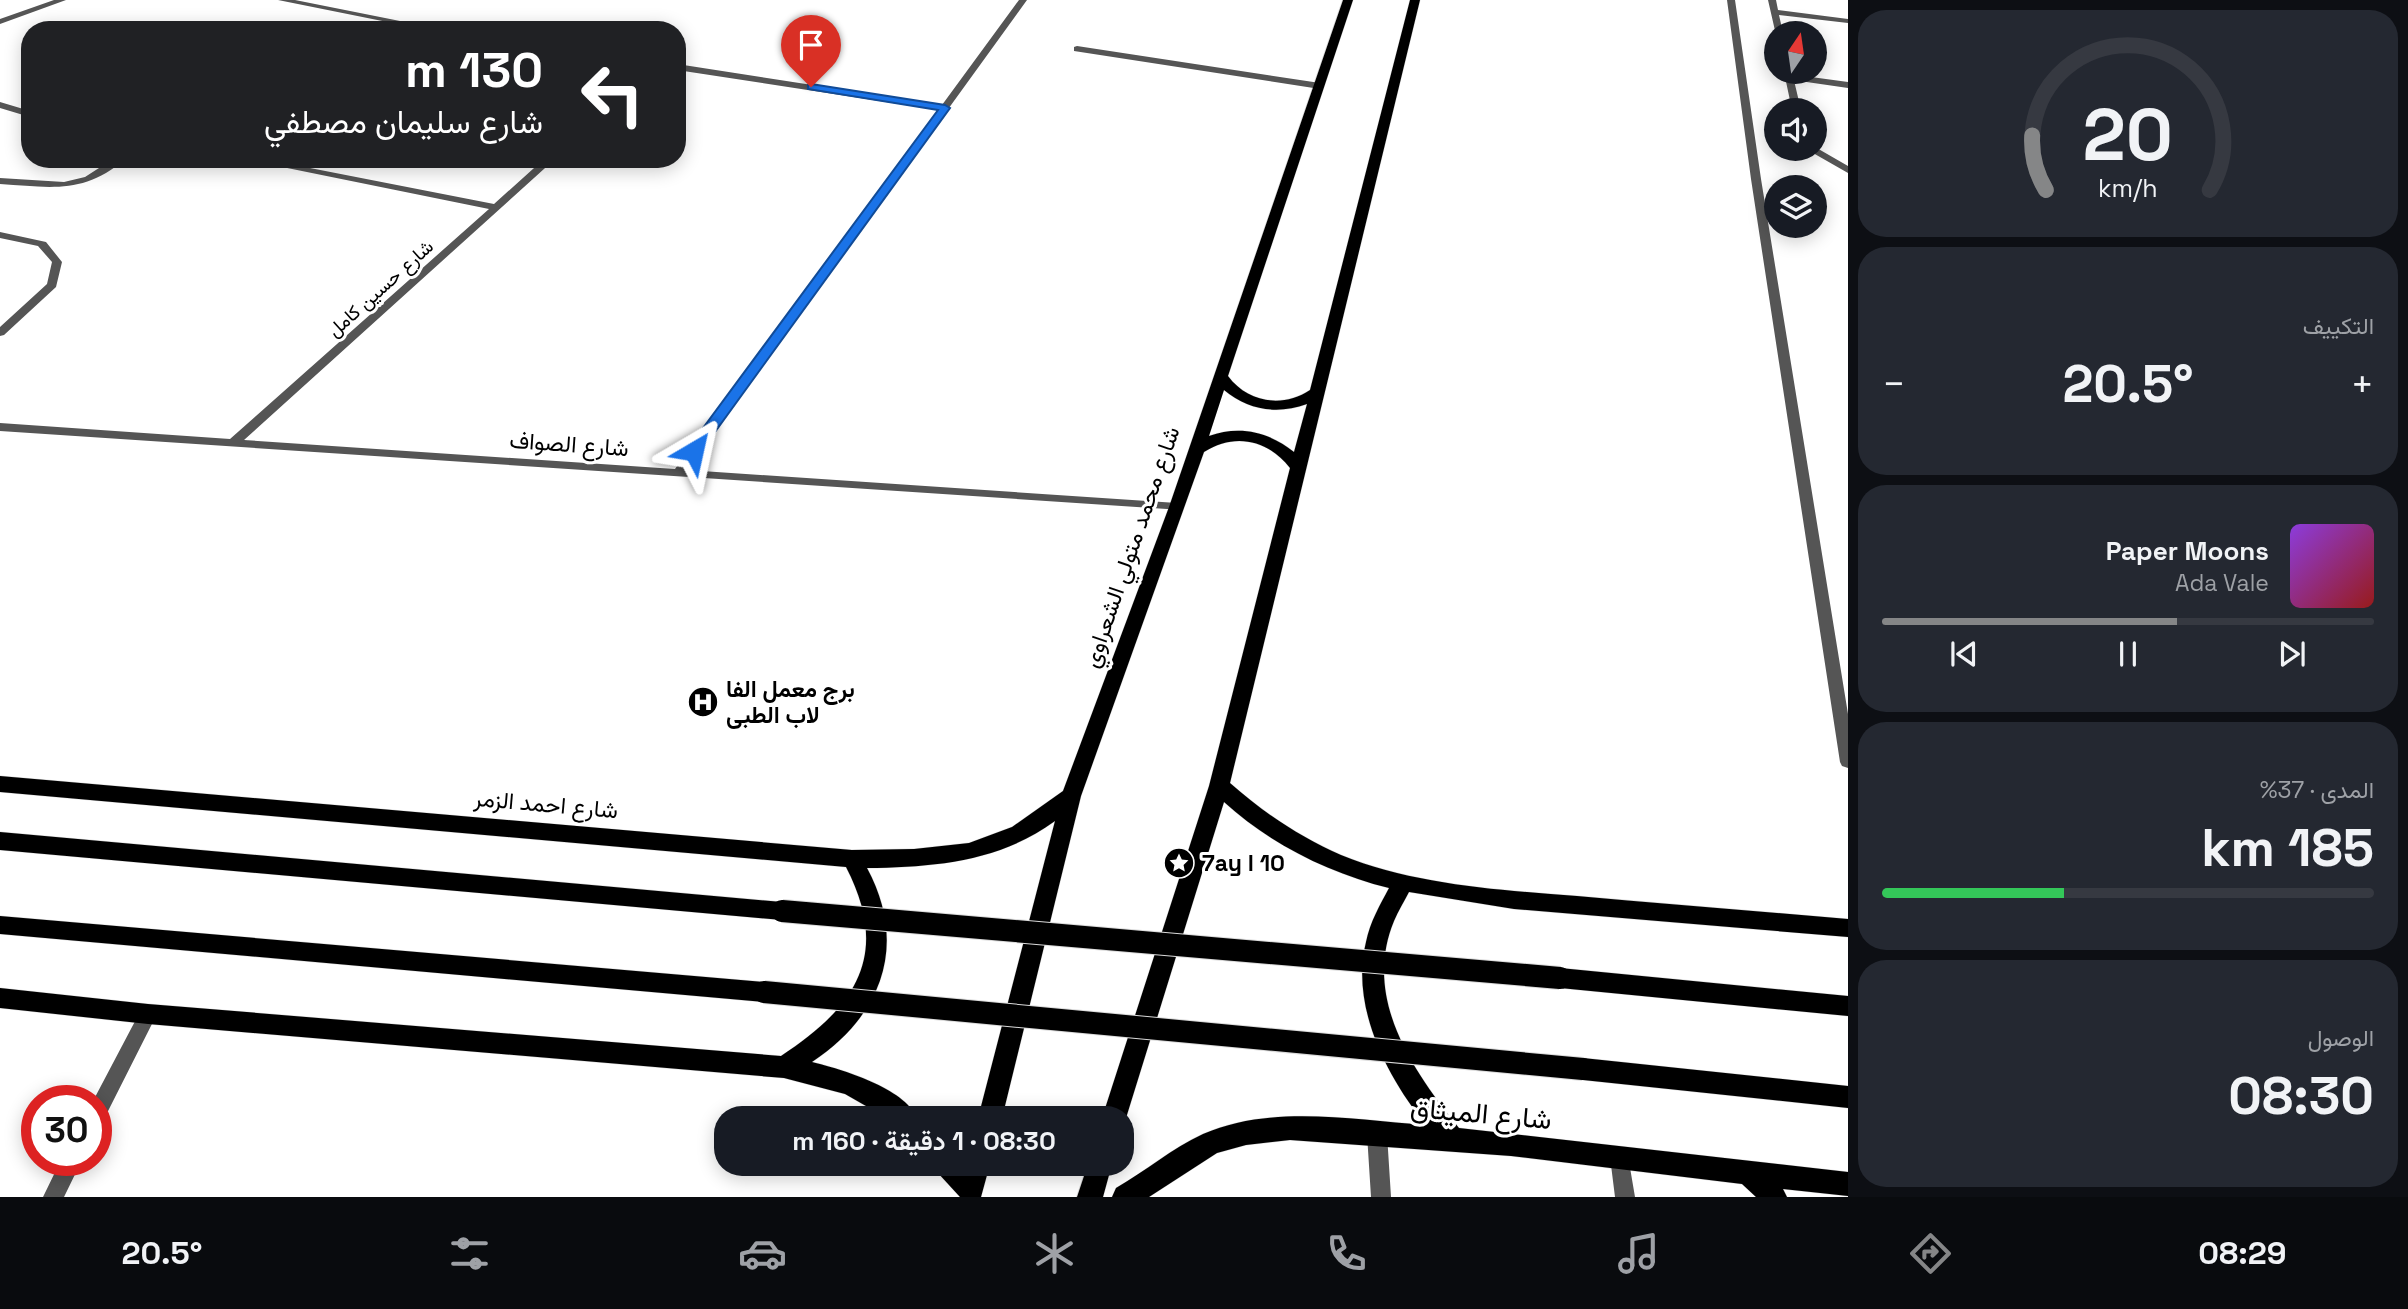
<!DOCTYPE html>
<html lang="ar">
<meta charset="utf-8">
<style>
body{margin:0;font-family:"Space Grotesk",Vazirmatn,sans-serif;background:#242831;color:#f1f3f6;direction:rtl;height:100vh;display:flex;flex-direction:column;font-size:26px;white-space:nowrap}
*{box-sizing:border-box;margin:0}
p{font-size:23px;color:#9ea1a6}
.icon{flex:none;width:38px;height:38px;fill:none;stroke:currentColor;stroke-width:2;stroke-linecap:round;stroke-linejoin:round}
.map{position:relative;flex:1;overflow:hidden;direction:ltr}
.details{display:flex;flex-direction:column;gap:10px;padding:10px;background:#0d0f14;width:560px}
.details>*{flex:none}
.hud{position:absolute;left:21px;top:21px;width:665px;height:147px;border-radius:28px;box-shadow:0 4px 18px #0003;direction:rtl;background:#202124;color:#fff;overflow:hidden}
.needle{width:46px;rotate:13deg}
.controls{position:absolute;left:1764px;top:21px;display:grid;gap:14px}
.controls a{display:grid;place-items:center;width:63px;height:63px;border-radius:50%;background:#171b24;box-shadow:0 4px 18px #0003;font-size:35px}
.speed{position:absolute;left:21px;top:1085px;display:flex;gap:14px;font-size:35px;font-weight:700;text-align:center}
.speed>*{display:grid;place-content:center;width:91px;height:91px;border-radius:50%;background:#171b24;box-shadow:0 4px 18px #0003;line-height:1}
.speed .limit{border:10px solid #d22;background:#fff;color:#111}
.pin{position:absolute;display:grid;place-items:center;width:60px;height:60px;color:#fff;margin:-72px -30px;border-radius:50% 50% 50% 0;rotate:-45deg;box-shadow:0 0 7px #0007}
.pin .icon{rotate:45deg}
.me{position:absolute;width:77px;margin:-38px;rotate:36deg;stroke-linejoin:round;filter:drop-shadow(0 0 5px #0008)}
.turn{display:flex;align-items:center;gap:24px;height:147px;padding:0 28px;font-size:32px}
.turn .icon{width:91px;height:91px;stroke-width:2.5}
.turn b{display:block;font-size:49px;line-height:60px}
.big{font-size:52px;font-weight:600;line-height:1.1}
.details .card{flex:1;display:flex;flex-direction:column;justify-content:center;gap:10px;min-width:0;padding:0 24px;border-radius:28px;background:#242831}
.details .dial{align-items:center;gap:0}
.dial svg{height:182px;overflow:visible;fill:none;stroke:#363941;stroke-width:7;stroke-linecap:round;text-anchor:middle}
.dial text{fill:#f1f3f6;stroke:none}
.song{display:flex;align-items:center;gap:21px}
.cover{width:84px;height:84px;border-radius:10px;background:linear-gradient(135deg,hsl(270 70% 55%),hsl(0 70% 35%))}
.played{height:7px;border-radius:4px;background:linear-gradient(90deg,#858687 60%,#363941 60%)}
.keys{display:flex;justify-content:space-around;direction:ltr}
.heat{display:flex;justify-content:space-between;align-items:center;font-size:38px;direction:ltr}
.charge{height:10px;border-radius:5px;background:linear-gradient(90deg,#34c759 37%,#363941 0)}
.trip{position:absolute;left:714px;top:1106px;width:420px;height:70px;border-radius:28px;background:#171b24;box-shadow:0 4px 18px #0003;font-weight:600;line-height:70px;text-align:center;direction:rtl}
.tabs{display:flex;height:112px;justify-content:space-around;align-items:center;background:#090b0e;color:#9ea1a6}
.tabs .icon{width:49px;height:49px}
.tabs .on{color:#858687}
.tabs b{font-size:32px;color:#f1f3f6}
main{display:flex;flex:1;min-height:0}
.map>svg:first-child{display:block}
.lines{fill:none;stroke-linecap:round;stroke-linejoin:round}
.primary-casing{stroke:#dbdbdb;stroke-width:1}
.service{fill:#555;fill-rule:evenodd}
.minor{fill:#555;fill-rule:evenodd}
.primary{fill:#000;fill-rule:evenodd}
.primary-bridge-casing{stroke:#dbdbdb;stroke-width:24;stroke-linecap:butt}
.primary-bridge{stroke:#000;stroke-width:22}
.route{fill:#1a73e8;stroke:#114b97;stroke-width:2}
.labels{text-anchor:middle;stroke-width:6;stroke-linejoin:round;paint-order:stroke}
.far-street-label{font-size:19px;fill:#000;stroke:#fff}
.street-label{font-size:23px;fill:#000;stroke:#fff}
.poi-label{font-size:23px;font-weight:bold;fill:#000;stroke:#fff;text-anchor:start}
.near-street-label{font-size:28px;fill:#000;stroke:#fff}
</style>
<main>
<section class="details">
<div class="card dial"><svg viewBox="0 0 100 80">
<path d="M14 69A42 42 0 1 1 86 69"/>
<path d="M14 69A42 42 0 0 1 8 45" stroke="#858687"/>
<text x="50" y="56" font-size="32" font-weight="700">20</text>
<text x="50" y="72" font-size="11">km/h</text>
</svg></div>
<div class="card"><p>التكييف</p>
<div class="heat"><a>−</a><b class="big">20.5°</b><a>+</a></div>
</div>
<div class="card">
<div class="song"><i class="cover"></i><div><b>Paper Moons</b><p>Ada Vale</p></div></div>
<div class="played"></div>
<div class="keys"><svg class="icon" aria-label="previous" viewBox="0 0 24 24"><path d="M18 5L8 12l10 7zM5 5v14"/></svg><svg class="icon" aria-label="pause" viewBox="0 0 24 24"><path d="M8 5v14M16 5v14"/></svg><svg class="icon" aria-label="next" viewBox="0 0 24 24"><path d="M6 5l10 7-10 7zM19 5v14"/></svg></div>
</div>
<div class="card"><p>المدى · 37%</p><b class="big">185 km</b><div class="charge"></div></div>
<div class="card"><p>الوصول</p><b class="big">08:30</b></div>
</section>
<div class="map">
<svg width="1848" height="1197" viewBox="0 0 1848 1197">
<rect width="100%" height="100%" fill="#fff"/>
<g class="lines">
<g class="primary-casing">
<path id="primary" d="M1343 0H1353L1228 376C1248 403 1283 408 1310 390L1410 0H1420L1230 783C1264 813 1300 837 1341 855 1415 885 1499 890 1577 896 1667 904 1758 911 1848 919V937L1514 909 1409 892C1404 902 1398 911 1394 921 1362 998 1413 1071 1459 1128L1848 1172V1196L1783 1189 1787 1197H1756L1742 1184 1511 1156 1290 1140 1246 1145 1217 1153 1149 1197H1112L1116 1188C1146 1171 1172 1148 1203 1134 1272 1104 1353 1120 1426 1125 1387 1077 1350 1006 1366 942 1370 922 1380 905 1389 888 1329 873 1270 844 1224 802L1126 1118 1122 1127V1118H1102L1209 786 1290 468C1268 440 1235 432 1204 452L1081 796 1002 1118H978L1055 821C999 862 934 867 867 868 908 944 883 1015 812 1062 841 1069 905 1088 917 1118H887L845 1094 784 1078 148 1024 0 1008V988L148 1004 781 1056C857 1006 891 954 846 867L0 792V776L852 850 914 849 969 843 1012 827 1063 791 1169 507ZM1224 390C1248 410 1277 415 1307 404L1294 452C1269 432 1240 425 1209 436Z
M0 832 782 902 790 904 793 911 790 918 782 920 0 850Z
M0 916 764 982 772 985 775 992 772 999 764 1002 0 934Z
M1560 968 1848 996V1016L1560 988 1552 985 1549 978 1552 971Z
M1583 1058 1848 1086V1108L1583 1080 1575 1077 1571 1069 1575 1061Z
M935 1164H990L981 1197H960L938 1173Z
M1088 1164H1112L1103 1197H1077Z"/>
</g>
<path class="service" d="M1077 46 1320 83 1324 86 1320 89 1074 51V47Z
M1789 74 1848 82V88L1786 79V75Z
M113 159H125C84 195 49 187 0 184V178L64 182 85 177Z
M0 232 46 242 62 262 56 287 4 335 0 336V327L47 284 52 262 38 246 0 238Z
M1377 1125 1384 1127 1387 1134 1391 1197H1371L1367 1134 1370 1127Z
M1620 1147 1627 1150 1635 1197H1615L1610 1157 1613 1150Z"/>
<path class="minor" d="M54 0H66L0 24V19Z
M278 0H295L445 30H427Z
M1019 0H1027L687 470 1177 503 1182 504 1184 507 1182 510 0 431V423L230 439 489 209 243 159H264L494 204 544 159H555L244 440 675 469 938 110 677 70V64L942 105Z
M1727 0H1735L1761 179 1848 714V768L1842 766 1840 762 1751 179Z
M1768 0H1776L1778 10 1848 19V23L1779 15 1783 33 1776 35Z
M1784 72H1792L1801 110H1792Z
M0 102 30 111V117L0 108Z
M1815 147 1848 166V173L1806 149Z
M148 1006 154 1008 157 1014 103 1121 96 1123V1101H93L142 1008Z
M61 1160H82L64 1197H43Z"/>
<use href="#primary" class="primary"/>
<g class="primary-bridge-casing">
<path id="primary-bridge" d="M782 911 1560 978
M764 992 1583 1069"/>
</g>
<use href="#primary-bridge" class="primary-bridge"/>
</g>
<path class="route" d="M811 84 945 105 950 108 699 454H689V447L938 110 808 89V85Z"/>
<defs>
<g id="hospital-disc" transform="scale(1.575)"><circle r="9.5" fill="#000" stroke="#fff"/><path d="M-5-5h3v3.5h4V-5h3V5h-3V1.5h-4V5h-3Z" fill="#fff"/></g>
<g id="sight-disc" transform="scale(1.575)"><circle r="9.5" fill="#000" stroke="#fff"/><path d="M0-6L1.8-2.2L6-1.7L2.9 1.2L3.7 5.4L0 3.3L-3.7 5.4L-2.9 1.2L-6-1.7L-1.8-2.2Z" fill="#fff"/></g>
</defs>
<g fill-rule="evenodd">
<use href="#hospital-disc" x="703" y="702"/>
<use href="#sight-disc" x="1179" y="863"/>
</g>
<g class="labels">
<g class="far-street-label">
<text transform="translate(380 288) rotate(-42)" y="7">شارع حسين كامل</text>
</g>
<g class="street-label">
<text transform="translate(569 444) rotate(4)" y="8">شارع الصواف</text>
<text transform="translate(1131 547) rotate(-71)" y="8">شارع محمد متولي الشعراوي</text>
<text transform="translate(546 804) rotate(5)" y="8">شارع احمد الزمر</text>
</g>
<g class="poi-label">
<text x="726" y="697">برج معمل الفا<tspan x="726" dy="26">لاب الطبى</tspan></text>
<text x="1202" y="871">7ay l 10</text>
</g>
<g class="near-street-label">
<text transform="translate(1481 1113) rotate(5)" y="10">شارع الميثاق</text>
</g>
</g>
</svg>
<div class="controls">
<a><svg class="needle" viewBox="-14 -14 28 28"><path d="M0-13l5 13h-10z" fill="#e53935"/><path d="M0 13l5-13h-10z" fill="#9ea1a6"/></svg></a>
<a><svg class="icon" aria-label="sound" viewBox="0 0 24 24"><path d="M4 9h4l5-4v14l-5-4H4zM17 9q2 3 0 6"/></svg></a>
<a><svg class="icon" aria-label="layers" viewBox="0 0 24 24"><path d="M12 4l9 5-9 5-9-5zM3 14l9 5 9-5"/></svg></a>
</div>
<div class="speed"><div class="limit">30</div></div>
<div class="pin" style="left:811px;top:87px;background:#d93025"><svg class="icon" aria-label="arrive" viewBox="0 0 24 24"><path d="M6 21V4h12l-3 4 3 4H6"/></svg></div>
<svg class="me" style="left:694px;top:451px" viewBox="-20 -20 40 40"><path d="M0-17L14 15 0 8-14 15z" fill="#1a73e8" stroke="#fff" stroke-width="4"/></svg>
<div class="trip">08:30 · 1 دقيقة · 160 m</div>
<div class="hud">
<div class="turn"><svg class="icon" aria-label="left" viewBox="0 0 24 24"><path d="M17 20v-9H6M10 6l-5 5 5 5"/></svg><div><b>130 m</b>شارع سليمان مصطفي</div></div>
</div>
</div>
</main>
<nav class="tabs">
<b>08:29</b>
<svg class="icon on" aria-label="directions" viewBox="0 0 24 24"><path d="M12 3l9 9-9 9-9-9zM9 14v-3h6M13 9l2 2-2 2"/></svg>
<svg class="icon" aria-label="music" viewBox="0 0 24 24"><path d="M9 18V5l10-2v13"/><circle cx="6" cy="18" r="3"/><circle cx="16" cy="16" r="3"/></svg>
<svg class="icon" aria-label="phone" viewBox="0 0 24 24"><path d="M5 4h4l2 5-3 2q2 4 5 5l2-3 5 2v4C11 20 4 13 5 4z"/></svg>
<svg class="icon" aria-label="climate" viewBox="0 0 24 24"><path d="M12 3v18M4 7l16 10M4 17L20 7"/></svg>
<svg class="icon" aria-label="car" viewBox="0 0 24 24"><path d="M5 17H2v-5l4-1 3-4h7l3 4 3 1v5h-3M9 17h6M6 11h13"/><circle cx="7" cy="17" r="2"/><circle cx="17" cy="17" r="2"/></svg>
<svg class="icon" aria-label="filters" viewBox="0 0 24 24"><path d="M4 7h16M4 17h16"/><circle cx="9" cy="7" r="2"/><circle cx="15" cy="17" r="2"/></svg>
<b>20.5°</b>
</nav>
